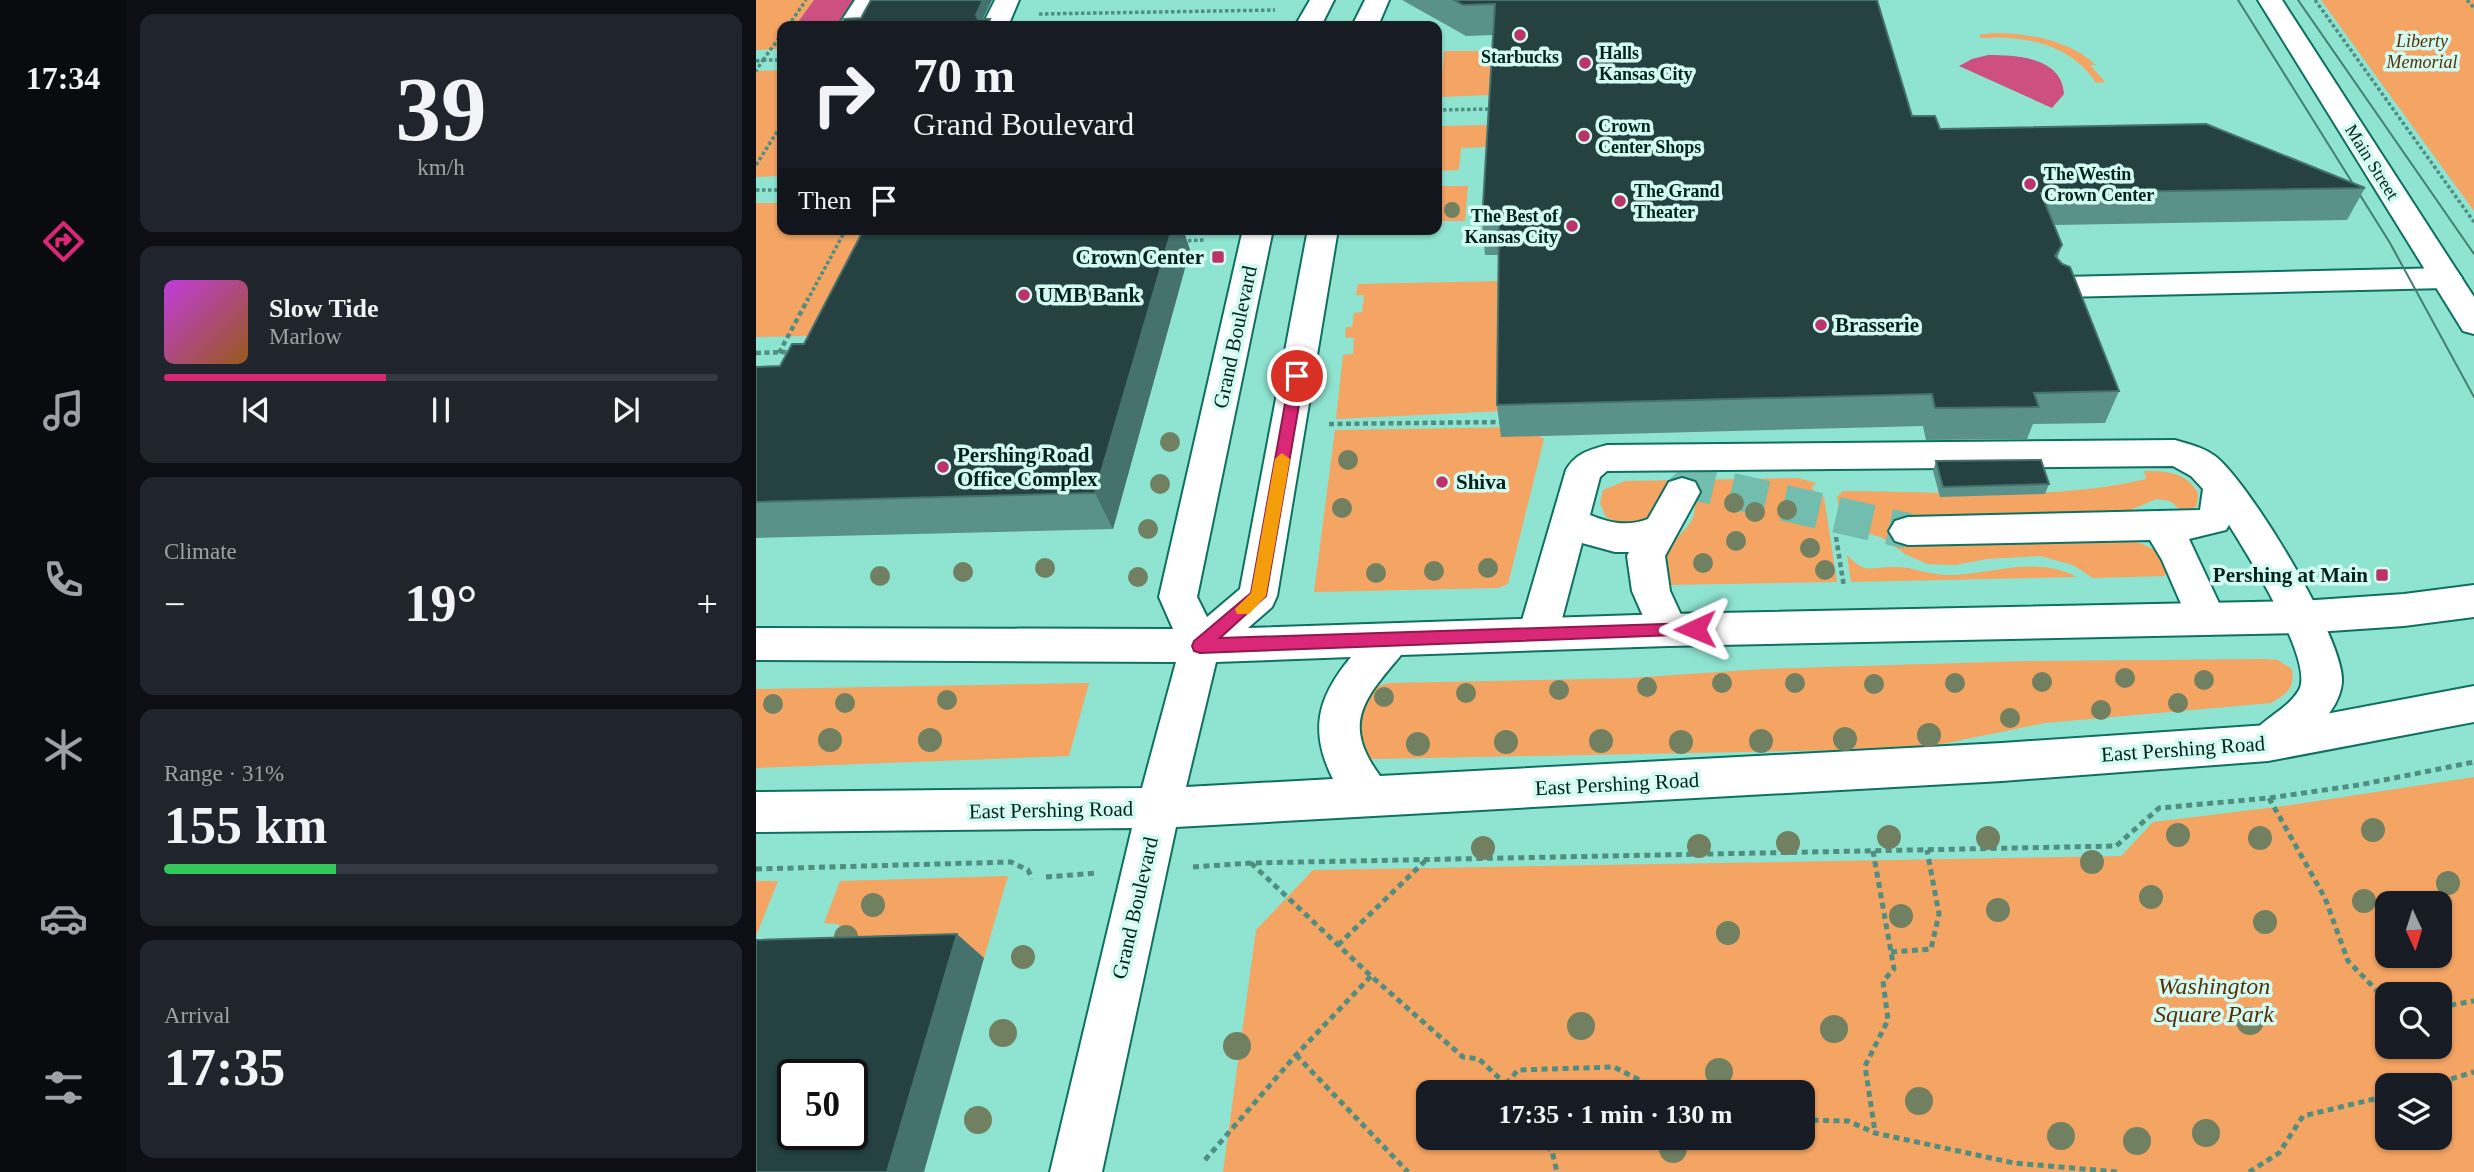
<!DOCTYPE html>
<meta charset="utf-8">
<style>
body{margin:0;font-family:"Times New Roman",serif;background:#20242c;color:#f1f3f6;height:100vh;display:flex;flex-direction:column;font-size:26px;white-space:nowrap}
*{box-sizing:border-box;margin:0}
p{font-size:23px;color:#9ea1a6}
.icon{flex:none;width:38px;height:38px;fill:none;stroke:currentColor;stroke-width:2;stroke-linecap:round;stroke-linejoin:round}
.map{position:relative;flex:1;overflow:hidden}
.sheet{display:flex;flex-direction:column;gap:14px;padding:14px;background:#0d0f14;width:630px}
.sheet>*{flex:none}
.guide{position:absolute;left:21px;top:21px;width:665px;height:214px;border-radius:14px;box-shadow:0 2px 5px #0004;background:#171b24;color:#f1f3f6;overflow:hidden}
.needle{width:46px;rotate:176deg}
.buttons{position:absolute;left:1619px;top:891px;display:grid;gap:14px}
.buttons a{display:grid;place-items:center;width:77px;height:77px;border-radius:14px;background:#171b24;box-shadow:0 2px 5px #0004;font-size:35px}
.speed{position:absolute;left:21px;top:1059px;display:flex;gap:14px;font-size:35px;font-weight:700;text-align:center}
.speed>*{display:grid;place-content:center;width:91px;height:91px;border-radius:50%;background:#171b24;box-shadow:0 2px 5px #0004;line-height:1}
.speed .limit{border:4px solid #111;border-radius:10px;background:#fff;color:#111}
.pin{position:absolute;display:grid;place-items:center;width:60px;height:60px;color:#fff;margin:-30px;border:4px solid #fff;border-radius:50%;box-shadow:0 2px 7px #0007}
.me{position:absolute;width:77px;margin:-38px;rotate:269deg;stroke-linejoin:round;filter:drop-shadow(0 0 5px #0008)}
.turn{display:flex;align-items:center;gap:24px;height:147px;padding:0 21px;font-size:32px}
.turn .icon{width:91px;height:91px;stroke-width:2.5}
.turn b{display:block;font-size:49px;line-height:60px}
.then{display:flex;align-items:center;height:66px;padding:0 21px;background:#0003;gap:14px;font-size:26px}
.big{font-size:52px;font-weight:700;line-height:1.1}
.sheet .tile{flex:1;display:flex;flex-direction:column;justify-content:center;gap:10px;min-width:0;padding:0 24px;border-radius:14px;background:#20242c}
.sheet .dial{align-items:center;gap:0}
.dial b{font-size:91px;line-height:1}
.song{display:flex;align-items:center;gap:21px}
.cover{width:84px;height:84px;border-radius:10px;background:linear-gradient(135deg,hsl(290 70% 55%),hsl(30 70% 35%))}
.played{height:7px;border-radius:4px;background:linear-gradient(90deg,#db2777 40%,#363941 40%)}
.keys{display:flex;justify-content:space-around;direction:ltr}
.heat{display:flex;justify-content:space-between;align-items:center;font-size:38px;direction:ltr}
.charge{height:10px;border-radius:5px;background:linear-gradient(90deg,#34c759 31%,#363941 0)}
.trip{position:absolute;left:660px;top:1080px;width:399px;height:70px;border-radius:14px;background:#171b24;box-shadow:0 2px 5px #0004;font-weight:700;line-height:70px;text-align:center}
main{display:flex;flex:1;min-height:0}
.menu{display:flex;flex-direction:column;width:126px;justify-content:space-around;align-items:center;background:#090b0e;color:#9ea1a6}
.menu .icon{width:49px;height:49px}
.menu .current{color:#db2777}
.menu b{font-size:32px;color:#f1f3f6}
.map>svg:first-child{display:block}
.green{fill:#f4a463;fill-rule:evenodd}
.water{fill:#ce4f81}
.lines{fill:none;stroke-linecap:round;stroke-linejoin:round}
.minor-tunnel{stroke:#72bdad;stroke-width:36;stroke-dasharray:36 18;stroke-linecap:butt}
.minor-casing{stroke:#0d7061;stroke-width:4}
.major-casing{stroke:#0d7061;stroke-width:4}
.path-far2{stroke:#4f8e81;stroke-width:3.5;stroke-dasharray:3.5 2.5;stroke-linecap:butt}
.path-far1{stroke:#4f8e81;stroke-width:4.5;stroke-dasharray:5 3.5;stroke-linecap:butt}
.path{stroke:#4f8e81;stroke-width:5;stroke-dasharray:6 4.5;stroke-linecap:butt}
.minor{fill:#fff;fill-rule:evenodd}
.major{fill:#fff;fill-rule:evenodd}
.tram{stroke:#447e72;stroke-width:2}
.tree{fill:#718061}
.wall{fill:#5a928a}
.shaded-wall{fill:#45726d}
.building{fill:#254142;stroke:#45726d;stroke-width:2;fill-rule:evenodd}
.route{fill:#db2777;stroke:#8e194d;stroke-width:2}
.slow{fill:#f59e0b}
.poi-dot{fill:#bc326d;stroke:#d3fbf2;stroke-width:2.5}
.labels{text-anchor:middle;stroke-width:7;stroke-linejoin:round;paint-order:stroke}
.far-park-label{font-size:18px;font-style:italic;fill:#582f05;stroke:#d3fbf2}
.far-poi-label{font-size:18px;font-weight:bold;fill:#00221c;stroke:#d3fbf2;text-anchor:start}
.far-street-label{font-size:18px;fill:#00221c;stroke:#d3fbf2}
.poi-label{font-size:21px;font-weight:bold;fill:#00221c;stroke:#d3fbf2;text-anchor:start}
.street-label{font-size:21px;fill:#00221c;stroke:#d3fbf2}
.near-park-label{font-size:24px;font-style:italic;fill:#582f05;stroke:#d3fbf2}
</style>
<main>
<nav class="menu">
<b>17:34</b>
<svg class="icon current" aria-label="directions" viewBox="0 0 24 24"><path d="M12 3l9 9-9 9-9-9zM9 14v-3h6M13 9l2 2-2 2"/></svg>
<svg class="icon" aria-label="music" viewBox="0 0 24 24"><path d="M9 18V5l10-2v13"/><circle cx="6" cy="18" r="3"/><circle cx="16" cy="16" r="3"/></svg>
<svg class="icon" aria-label="phone" viewBox="0 0 24 24"><path d="M5 4h4l2 5-3 2q2 4 5 5l2-3 5 2v4C11 20 4 13 5 4z"/></svg>
<svg class="icon" aria-label="climate" viewBox="0 0 24 24"><path d="M12 3v18M4 7l16 10M4 17L20 7"/></svg>
<svg class="icon" aria-label="car" viewBox="0 0 24 24"><path d="M5 17H2v-5l4-1 3-4h7l3 4 3 1v5h-3M9 17h6M6 11h13"/><circle cx="7" cy="17" r="2"/><circle cx="17" cy="17" r="2"/></svg>
<svg class="icon" aria-label="filters" viewBox="0 0 24 24"><path d="M4 7h16M4 17h16"/><circle cx="9" cy="7" r="2"/><circle cx="15" cy="17" r="2"/></svg>
</nav>
<section class="sheet">
<div class="tile dial"><b>39</b><p>km/h</p></div>
<div class="tile">
<div class="song"><i class="cover"></i><div><b>Slow Tide</b><p>Marlow</p></div></div>
<div class="played"></div>
<div class="keys"><svg class="icon" aria-label="previous" viewBox="0 0 24 24"><path d="M18 5L8 12l10 7zM5 5v14"/></svg><svg class="icon" aria-label="pause" viewBox="0 0 24 24"><path d="M8 5v14M16 5v14"/></svg><svg class="icon" aria-label="next" viewBox="0 0 24 24"><path d="M6 5l10 7-10 7zM19 5v14"/></svg></div>
</div>
<div class="tile"><p>Climate</p>
<div class="heat"><a>−</a><b class="big">19°</b><a>+</a></div>
</div>
<div class="tile"><p>Range · 31%</p><b class="big">155 km</b><div class="charge"></div></div>
<div class="tile"><p>Arrival</p><b class="big">17:35</b></div>
</section>
<div class="map">
<svg width="1718" height="1172" viewBox="0 0 1718 1172">
<rect width="100%" height="100%" fill="#8fe4d1"/>
<path class="green" d="M0 0H58L39 26H26V45L23 49 0 50Z
M1565 0H1718V211Z
M1237 33C1272 33 1314 40 1340 65H1334L1349 82 1340 83C1315 44 1268 35 1225 38L1223 35Z
M688 51H735L733 95 684 97Z
M26 70V176L0 177V71Z
M731 125 730 147 705 148 703 170 681 171V126Z
M681 186H712L709 221H681Z
M0 203H26V229H148L96 335 0 337Z
M746 281V411L580 419 587 355 597 354 598 338 589 337 590 327H596L598 313 606 312 608 295H600L602 284Z
M770 427 788 439 752 584 742 588 558 592 579 430Z
M1388 471C1411 471 1430 472 1442 493L1441 506 1429 513 1414 501 1400 499 1363 515 1166 544 1380 542C1396 547 1414 556 1409 576L1337 578 1317 565 1284 556 1231 559 1199 565 1171 564 1149 554 1125 537 1090 528 1084 519 1081 497 1087 491C1187 491 1292 502 1390 479Z
M1042 478 1060 483 1055 488 1068 497 1081 582 913 585C911 573 908 562 913 550 921 532 943 525 938 501 910 512 879 534 850 517L844 503 847 490 869 481Z
M1091 555C1111 576 1115 566 1140 567 1156 567 1171 574 1188 575 1234 576 1277 554 1321 577L1095 582Z
M1508 659 1522 660 1536 669C1539 688 1531 694 1515 703L1289 723 1176 746 1140 749 618 759 603 755 602 712 612 689 633 683 874 678 1007 669 1269 661Z
M333 683 313 756 0 768V689Z
M1718 777V1172H467L500 930 557 870 1365 856 1397 822 1528 806ZM1631 903H1684V956H1631ZM1631 994H1684V1046H1631ZM1631 1085H1684V1138H1631ZM672 1092H1046V1138H672Z
M252 876 228 958 94 963 101 939 81 924 68 923 84 881Z
M0 881H22L0 936Z"/>
<path class="water" d="M58 0H102L84 26H39Z
M1232 55C1260 55 1306 57 1308 94L1296 108 1203 66 1216 59Z"/>
<g class="lines">
<path class="minor-tunnel" d="M926 492 937 482 1152 531"/>
<g class="minor-casing">
<path id="minor" d="M99 0H123L108 26H82Z
M239 0H263L252 26H226Z
M1690 268 1701 271 1706 278 1701 285 1690 288 1306 297 1295 294 1290 287 1295 280 1306 277Z
M1419 440C1432 444 1447 447 1459 456 1493 482 1589 640 1586 682 1584 707 1562 728 1544 742 1526 756 1520 764 1497 756L1491 743C1502 719 1530 712 1543 690 1559 662 1490 552 1473 525L1470 530 1433 539 1470 618 1464 629 1450 634 1436 629 1406 560 1394 540 1152 545 1139 541 1133 531 1139 521 1152 517 1444 510 1447 489 1435 476 1417 466 851 471 844 477 834 515C854 523 871 527 892 519L913 482 926 478 939 482 944 492 909 556 914 591 932 630 926 641 912 646 898 641 876 591 871 556 873 552H859L826 543 802 634 796 646 782 650 768 646 762 634 810 470C820 453 833 450 851 445Z"/>
</g>
<g class="major-casing">
<path id="major" d="M554 0H578L565 26H539Z
M609 0H633L622 26H596Z
M1502 0H1526L1718 297V334L1707 331Z
M487 229H517L441 597 451 617 484 589 552 229H582L521 596 516 607 492 628 912 614 1545 601 1648 594 1718 585V617L1648 626 1545 633 912 646 645 655C608 699 585 723 624 776L1246 743 1512 725 1718 686V722L1512 761 1246 781 420 827 346 1172H294L376 828 0 832V792L386 788 420 662 0 660V628L417 629 403 597ZM595 657C561 698 553 731 577 779L430 787 460 662Z"/>
</g>
<path class="path-far2" d="M1559 0 1718 222
M1711 0 1718 8
M283 14 519 10
M32 26 50 0
M7 60 26 34
M7 60H26
M0 61 7 60 0 71
M681 110 736 109
M0 165 26 124
M0 190H26
M426 241 450 240
M51 301 90 229"/>
<path class="path-far1" d="M0 353 34 352
M23 353 52 299
M573 424 746 422
M1080 537 1088 587"/>
<path class="path" d="M1513 798 1569 898 1592 961 1631 1001
M1117 851 1138 969 1127 981 1132 1020 1109 1066 1119 1132
M495 863 615 976 707 1057 723 1059 758 1092
M437 867 495 863 1360 846 1403 808 1513 798 1603 785 1718 762
M0 869 255 862 272 870 276 879
M290 877 341 873
M582 945 669 861
M1135 952 1175 949 1183 914 1171 850
M1684 1007 1718 1001
M540 1055 652 1172
M750 1084 762 1070 858 1067 897 1087 942 1086 956 1092
M1675 1085 1718 1072
M1046 1120 1092 1121 1119 1133 1258 1163 1362 1172
M783 1138 796 1151 801 1172
M449 1160 540 1055 615 976
M1493 1172 1523 1153 1547 1116 1631 1096"/>
<use href="#minor" class="minor"/>
<use href="#major" class="major"/>
<path class="tram" d="M1482 0 1634 243 1718 397
M1542 0 1718 254"/>
</g>
<g class="tree">
<circle cx="696" cy="210" r="8"/>
<circle cx="414" cy="442" r="10"/>
<circle cx="592" cy="460" r="10"/>
<circle cx="404" cy="484" r="10"/>
<circle cx="978" cy="503" r="10"/>
<circle cx="586" cy="508" r="10"/>
<circle cx="1031" cy="510" r="10"/>
<circle cx="999" cy="512" r="10"/>
<circle cx="392" cy="529" r="10"/>
<circle cx="980" cy="541" r="10"/>
<circle cx="1054" cy="548" r="10"/>
<circle cx="947" cy="563" r="10"/>
<circle cx="289" cy="568" r="10"/>
<circle cx="732" cy="568" r="10"/>
<circle cx="1069" cy="570" r="10"/>
<circle cx="678" cy="571" r="10"/>
<circle cx="207" cy="572" r="10"/>
<circle cx="620" cy="573" r="10"/>
<circle cx="124" cy="576" r="10"/>
<circle cx="382" cy="577" r="10"/>
<circle cx="1369" cy="678" r="10"/>
<circle cx="1448" cy="680" r="10"/>
<circle cx="1286" cy="682" r="10"/>
<circle cx="966" cy="683" r="10"/>
<circle cx="1039" cy="683" r="10"/>
<circle cx="1199" cy="683" r="10"/>
<circle cx="1118" cy="684" r="10"/>
<circle cx="891" cy="687" r="10"/>
<circle cx="803" cy="690" r="10"/>
<circle cx="710" cy="693" r="10"/>
<circle cx="628" cy="697" r="10"/>
<circle cx="191" cy="700" r="10"/>
<circle cx="89" cy="703" r="10"/>
<circle cx="1422" cy="703" r="10"/>
<circle cx="17" cy="704" r="10"/>
<circle cx="1345" cy="710" r="10"/>
<circle cx="1254" cy="718" r="10"/>
<circle cx="1173" cy="735" r="12"/>
<circle cx="1089" cy="739" r="12"/>
<circle cx="74" cy="740" r="12"/>
<circle cx="174" cy="740" r="12"/>
<circle cx="845" cy="741" r="12"/>
<circle cx="1005" cy="741" r="12"/>
<circle cx="750" cy="742" r="12"/>
<circle cx="925" cy="742" r="12"/>
<circle cx="662" cy="744" r="12"/>
<circle cx="1617" cy="830" r="12"/>
<circle cx="1422" cy="835" r="12"/>
<circle cx="1133" cy="837" r="12"/>
<circle cx="1232" cy="838" r="12"/>
<circle cx="1504" cy="838" r="12"/>
<circle cx="1032" cy="843" r="12"/>
<circle cx="943" cy="846" r="12"/>
<circle cx="727" cy="848" r="12"/>
<circle cx="1336" cy="862" r="12"/>
<circle cx="1692" cy="883" r="12"/>
<circle cx="1395" cy="897" r="12"/>
<circle cx="1608" cy="901" r="12"/>
<circle cx="117" cy="905" r="12"/>
<circle cx="1242" cy="910" r="12"/>
<circle cx="1145" cy="916" r="12"/>
<circle cx="1509" cy="922" r="12"/>
<circle cx="972" cy="933" r="12"/>
<circle cx="90" cy="937" r="12"/>
<circle cx="267" cy="957" r="12"/>
<circle cx="1494" cy="1021" r="14"/>
<circle cx="825" cy="1026" r="14"/>
<circle cx="1078" cy="1029" r="14"/>
<circle cx="247" cy="1033" r="14"/>
<circle cx="481" cy="1046" r="14"/>
<circle cx="963" cy="1072" r="14"/>
<circle cx="1163" cy="1101" r="14"/>
<circle cx="222" cy="1120" r="14"/>
<circle cx="1450" cy="1133" r="14"/>
<circle cx="1305" cy="1136" r="14"/>
<circle cx="1381" cy="1141" r="14"/>
<circle cx="917" cy="1149" r="14"/>
</g>
<path class="wall" d="M646 0H1121L1156 116 1184 129 1609 188 1591 220 1298 225 1306 245 1301 259 1363 391 1349 423 1277 424 1271 439 1170 440 1167 426 745 437 741 405 743 255H729L726 222 738 35 710 36Z
M416 229H427L434 250 357 529 0 538V367L24 366 48 344Z
M1180 461 1293 484 1289 494 1184 497 1177 471Z"/>
<path class="shaded-wall" d="M227 0H236L224 25 220 15Z
M234 19 237 26H230Z
M416 229H427L434 250 357 529 339 493Z
M201 934 228 958 168 1172H131Z"/>
<path class="building" d="M115 0H227L220 15 222 19H234L230 26H84L88 19 105 18Z
M698 0H1121L1156 116H1179L1184 129 1450 124 1609 188 1285 193 1306 245 1299 256 1306 264 1314 267 1363 391 1278 393 1283 407 1179 408 1176 394 741 405 743 222H726L739 4 707 5Z
M108 229H416L339 493 0 502V367L24 366 36 344H48Z
M1285 460 1293 484 1187 487 1180 461Z
M201 934 131 1172H0V940ZM37 1074H96V1134H37Z"/>
<path class="route" d="M541 371 548 376 510 596 464 638 939 623 945 625 947 629 945 634 444 653 438 651 436 646 438 641 495 593 534 376Z"/>
<path class="slow" d="M526 453 534 459 510 596 493 614H481L479 609 495 593 519 459Z"/>
<g class="poi-dot">
<circle cx="764" cy="35" r="7"/>
<circle cx="829" cy="63" r="7"/>
<circle cx="828" cy="136" r="7"/>
<circle cx="1274" cy="184" r="7"/>
<circle cx="864" cy="201" r="7"/>
<circle cx="816" cy="226" r="7"/>
<rect x="455" y="250" width="14" height="14" rx="3.5"/>
<circle cx="268" cy="295" r="7"/>
<circle cx="1065" cy="325" r="7"/>
<circle cx="187" cy="467" r="7"/>
<circle cx="686" cy="482" r="7"/>
<rect x="1619" y="568" width="14" height="14" rx="3.5"/>
</g>
<g class="labels">
<g class="far-park-label">
<text x="1666" y="47">Liberty<tspan x="1666" dy="21">Memorial</tspan></text>
</g>
<g class="far-poi-label">
<text x="843" y="59">Halls<tspan x="843" dy="21">Kansas City</tspan></text>
<text x="764" y="63" text-anchor="middle">Starbucks</text>
<text x="842" y="132">Crown<tspan x="842" dy="21">Center Shops</tspan></text>
<text x="1288" y="180">The Westin<tspan x="1288" dy="21">Crown Center</tspan></text>
<text x="878" y="197">The Grand<tspan x="878" dy="21">Theater</tspan></text>
<text x="802" y="222" text-anchor="end">The Best of<tspan x="802" dy="21">Kansas City</tspan></text>
</g>
<g class="far-street-label">
<text transform="translate(1616 162) rotate(58)" y="6">Main Street</text>
</g>
<g class="poi-label">
<text x="448" y="264" text-anchor="end">Crown Center</text>
<text x="282" y="302">UMB Bank</text>
<text x="1079" y="332">Brasserie</text>
<text x="201" y="462">Pershing Road<tspan x="201" dy="24">Office Complex</tspan></text>
<text x="700" y="489">Shiva</text>
<text x="1612" y="582" text-anchor="end">Pershing at Main</text>
</g>
<g class="street-label">
<text transform="translate(479 337) rotate(-78)" y="7">Grand Boulevard</text>
<text transform="translate(1427 749) rotate(-4)" y="7">East Pershing Road</text>
<text transform="translate(861 784) rotate(-3)" y="7">East Pershing Road</text>
<text transform="translate(295 810) rotate(-1)" y="7">East Pershing Road</text>
<text transform="translate(379 908) rotate(-77)" y="7">Grand Boulevard</text>
</g>
<g class="near-park-label">
<text x="1458" y="994">Washington<tspan x="1458" dy="28">Square Park</tspan></text>
</g>
</g>
</svg>
<div class="buttons">
<a><svg class="needle" viewBox="-14 -14 28 28"><path d="M0-13l5 13h-10z" fill="#e53935"/><path d="M0 13l5-13h-10z" fill="#9ea1a6"/></svg></a>
<a><svg class="icon" aria-label="search" viewBox="0 0 24 24"><circle cx="10" cy="10" r="6"/><path d="M15 15l6 6"/></svg></a>
<a><svg class="icon" aria-label="layers" viewBox="0 0 24 24"><path d="M12 4l9 5-9 5-9-5zM3 14l9 5 9-5"/></svg></a>
</div>
<div class="speed"><div class="limit">50</div></div>
<div class="pin" style="left:541px;top:376px;background:#d93025"><svg class="icon" aria-label="arrive" viewBox="0 0 24 24"><path d="M6 21V4h12l-3 4 3 4H6"/></svg></div>
<svg class="me" style="left:939px;top:629px" viewBox="-20 -20 40 40"><path d="M0-17L14 15 0 8-14 15z" fill="#db2777" stroke="#fff" stroke-width="4"/></svg>
<div class="trip">17:35 · 1 min · 130 m</div>
<div class="guide">
<div class="turn"><svg class="icon" aria-label="right" viewBox="0 0 24 24"><path d="M7 20v-9h11M14 6l5 5-5 5"/></svg><div><b>70 m</b>Grand Boulevard</div></div>
<div class="then">Then<svg class="icon" aria-label="arrive" viewBox="0 0 24 24"><path d="M6 21V4h12l-3 4 3 4H6"/></svg></div>
</div>
</div>
</main>
